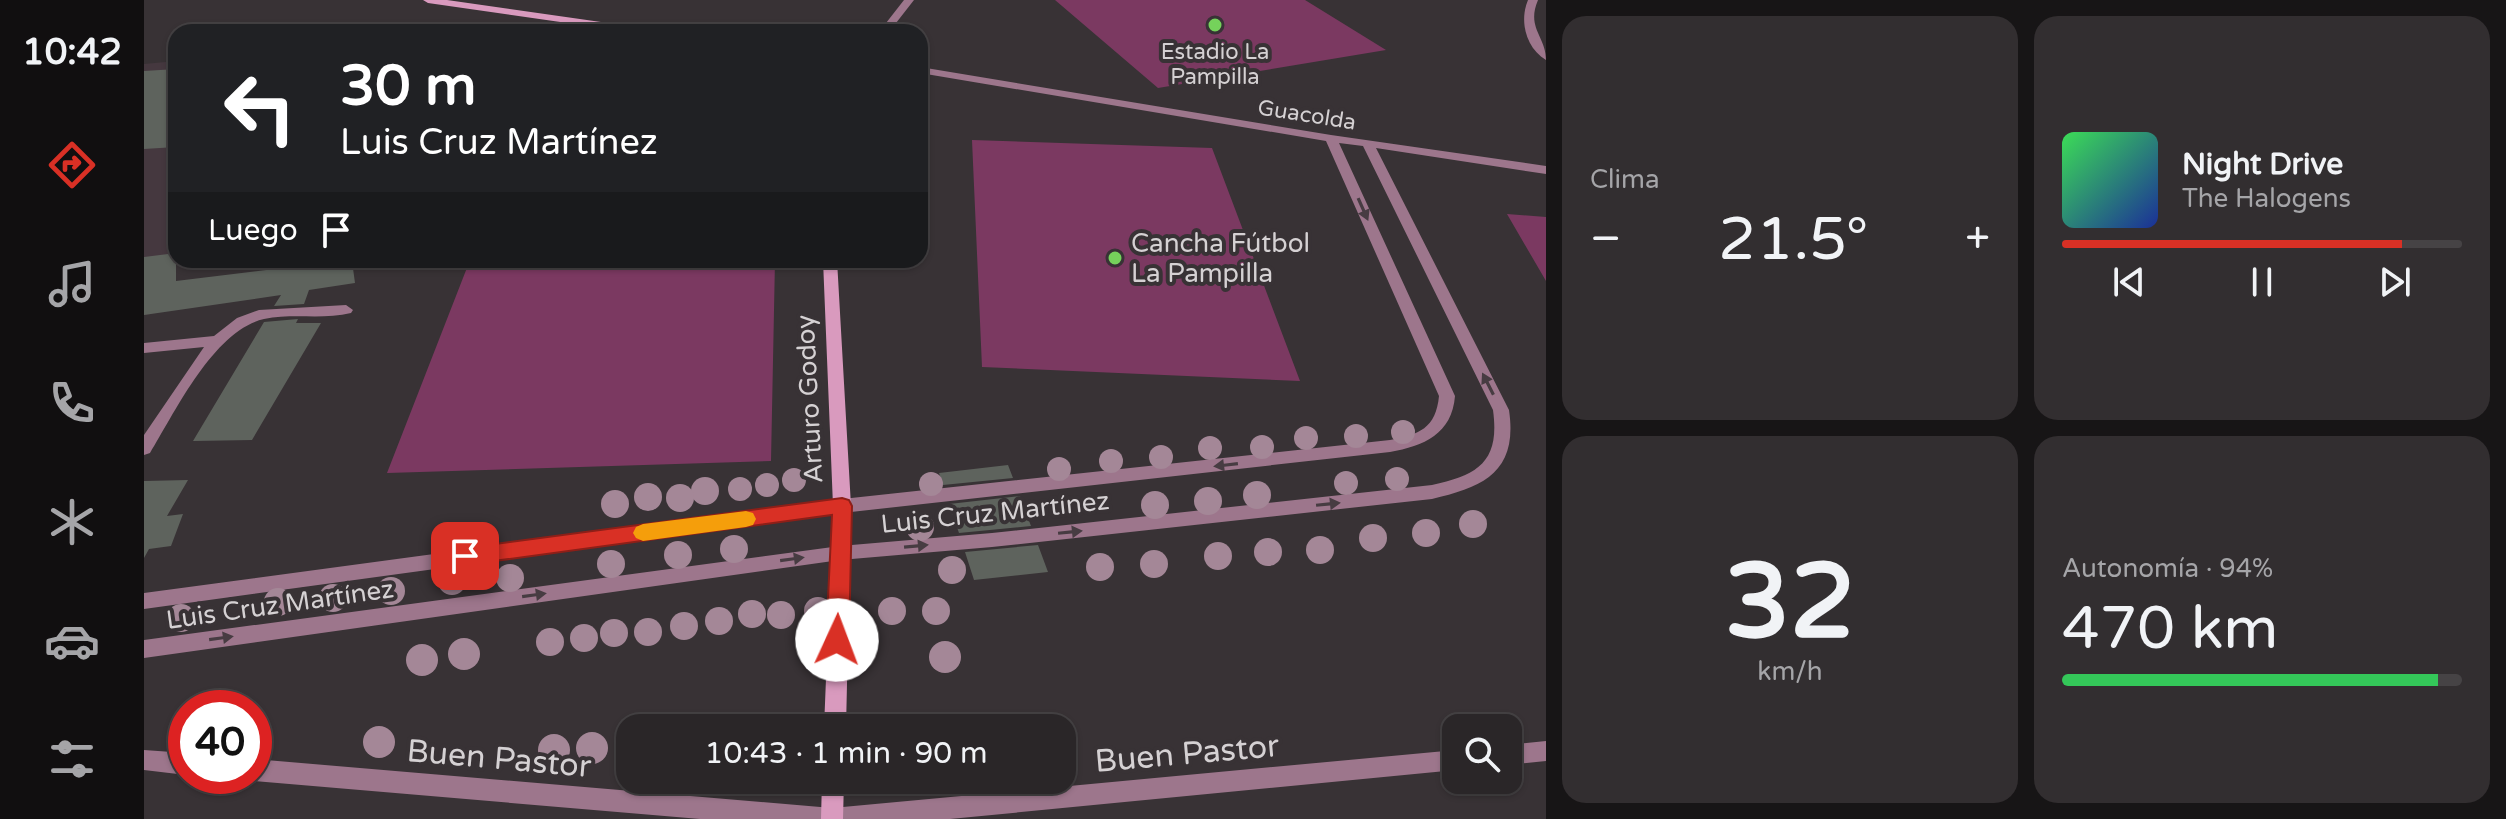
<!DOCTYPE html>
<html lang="es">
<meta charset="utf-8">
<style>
body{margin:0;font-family:"Varela Round",sans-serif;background:#322e30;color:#f1f3f6;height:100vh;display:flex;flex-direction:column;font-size:30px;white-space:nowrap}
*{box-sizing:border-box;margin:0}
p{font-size:26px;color:#a5a5a8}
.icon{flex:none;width:44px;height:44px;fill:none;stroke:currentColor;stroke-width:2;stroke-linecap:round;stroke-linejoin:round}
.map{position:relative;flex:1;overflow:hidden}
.sheet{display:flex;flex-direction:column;gap:16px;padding:16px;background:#171516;width:960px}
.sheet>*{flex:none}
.banner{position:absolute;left:24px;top:24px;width:760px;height:244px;border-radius:24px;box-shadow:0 2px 6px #0004,0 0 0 2px #464345;background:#202124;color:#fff;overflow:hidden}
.controls{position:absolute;left:1298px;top:714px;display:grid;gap:16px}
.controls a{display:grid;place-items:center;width:80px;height:80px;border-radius:16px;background:#2a2628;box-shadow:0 2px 6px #0004,0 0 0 2px #464345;font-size:40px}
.speed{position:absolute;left:24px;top:690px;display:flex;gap:16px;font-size:40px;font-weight:700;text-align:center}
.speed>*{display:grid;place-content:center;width:104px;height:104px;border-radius:50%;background:#2a2628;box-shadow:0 2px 6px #0004,0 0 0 2px #464345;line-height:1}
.speed .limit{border:12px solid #d22;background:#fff;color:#111}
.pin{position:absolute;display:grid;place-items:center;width:68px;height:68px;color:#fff;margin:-34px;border-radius:16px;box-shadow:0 4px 12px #0006}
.me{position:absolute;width:88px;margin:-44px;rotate:2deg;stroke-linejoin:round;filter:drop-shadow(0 0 6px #0008)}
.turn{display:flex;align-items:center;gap:28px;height:168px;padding:0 40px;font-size:36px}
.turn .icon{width:104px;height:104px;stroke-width:2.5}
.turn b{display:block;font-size:56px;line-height:68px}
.then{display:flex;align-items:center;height:76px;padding:0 40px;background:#0003;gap:16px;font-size:30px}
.big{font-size:60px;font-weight:600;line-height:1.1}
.sheet .tile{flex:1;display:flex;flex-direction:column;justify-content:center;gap:12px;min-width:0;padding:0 28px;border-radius:24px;background:#322e30}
.sheet .dial{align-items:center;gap:0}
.dial b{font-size:104px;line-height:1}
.song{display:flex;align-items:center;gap:24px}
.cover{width:96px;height:96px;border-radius:12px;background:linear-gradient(135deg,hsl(130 70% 55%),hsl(230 70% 35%))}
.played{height:8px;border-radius:4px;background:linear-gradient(90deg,#d93025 85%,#464345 85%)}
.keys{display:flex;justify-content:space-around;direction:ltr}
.heat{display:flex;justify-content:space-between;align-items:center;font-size:44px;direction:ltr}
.charge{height:12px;border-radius:6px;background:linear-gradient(90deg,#34c759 94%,#464345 0)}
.sheet .tiles{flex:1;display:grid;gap:16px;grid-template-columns:repeat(2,1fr)}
.trip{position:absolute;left:472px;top:714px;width:460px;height:80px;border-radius:24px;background:#2a2628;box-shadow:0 2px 6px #0004,0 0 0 2px #464345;font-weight:600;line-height:80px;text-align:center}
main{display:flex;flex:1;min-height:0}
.menu{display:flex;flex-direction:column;width:144px;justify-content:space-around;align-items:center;background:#110f10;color:#a5a5a8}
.menu .icon{width:56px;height:56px}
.menu .active{color:#d93025}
.menu b{font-size:36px;color:#f1f3f6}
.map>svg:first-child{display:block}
.built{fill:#45383f}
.green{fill:#7b3961}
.building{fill:#5e635d}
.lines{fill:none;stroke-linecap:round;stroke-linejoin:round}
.street{fill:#9d768c;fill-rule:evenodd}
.secondary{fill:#d99abe;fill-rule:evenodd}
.tree{fill:#a48797}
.oneway{fill:#473c42}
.route{fill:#d93025;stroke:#8d1f18;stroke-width:2}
.slow{fill:#f59e0b}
.poi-dot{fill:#75d25b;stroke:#383235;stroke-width:3}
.labels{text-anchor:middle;stroke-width:8;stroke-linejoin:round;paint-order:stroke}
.far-poi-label{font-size:22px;fill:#d5d1d3;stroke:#383235}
.far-street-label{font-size:22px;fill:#d5d1d3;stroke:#383235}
.poi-label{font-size:26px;fill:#d5d1d3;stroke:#383235;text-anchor:start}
.street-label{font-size:26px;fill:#d5d1d3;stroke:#383235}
.near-street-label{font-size:32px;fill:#d5d1d3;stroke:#383235}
</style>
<main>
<nav class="menu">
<b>10:42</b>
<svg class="icon active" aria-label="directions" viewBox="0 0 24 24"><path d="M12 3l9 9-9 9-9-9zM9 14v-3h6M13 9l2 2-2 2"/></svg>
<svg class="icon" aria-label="music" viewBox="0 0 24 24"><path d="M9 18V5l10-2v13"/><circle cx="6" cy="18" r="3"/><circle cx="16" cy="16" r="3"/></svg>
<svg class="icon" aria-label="phone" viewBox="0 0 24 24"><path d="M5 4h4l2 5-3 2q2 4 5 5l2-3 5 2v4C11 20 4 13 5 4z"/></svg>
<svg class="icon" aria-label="climate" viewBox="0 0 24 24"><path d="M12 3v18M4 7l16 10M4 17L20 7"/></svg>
<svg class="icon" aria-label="car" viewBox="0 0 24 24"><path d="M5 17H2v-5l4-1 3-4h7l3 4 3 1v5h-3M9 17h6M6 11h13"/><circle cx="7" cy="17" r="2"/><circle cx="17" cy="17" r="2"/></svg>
<svg class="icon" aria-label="filters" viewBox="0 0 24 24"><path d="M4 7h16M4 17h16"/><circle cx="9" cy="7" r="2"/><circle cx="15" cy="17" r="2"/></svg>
</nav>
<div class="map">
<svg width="1402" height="819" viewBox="0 0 1402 819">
<rect width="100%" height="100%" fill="#383235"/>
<path class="built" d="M32 61V258L11 307 7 314 0 315V64Z"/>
<path class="green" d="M911 0H1161L1242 50 1014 88Z
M828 140 1068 148 1156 381 838 367Z
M1363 214 1402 217V281Z
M326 260H631L627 461 243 473Z"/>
<path class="building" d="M32 69V147L0 149V71Z
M32 253V281L155 266 159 260H178L176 264 208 261 211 283 165 290 160 304 130 306 137 295 0 315V257Z
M154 319 152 323H177L108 440 49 441 120 322Z
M864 465 869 478 799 485 795 473Z
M44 480 23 516 39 514 27 546 5 549 0 558V481Z
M876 496 887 526 815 533 805 504Z
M894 545 904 572 830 580 821 552Z"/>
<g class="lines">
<path class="street" d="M760 0H770L745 32H735Z
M1384 0H1394C1382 28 1402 36 1402 60 1382 48 1375 21 1384 0Z
M776 67 1187 135 1402 166V174L1232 148 1365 410C1374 471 1341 487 1288 499L848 547 696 560 0 658V640L696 546 848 533 1288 485C1335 475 1356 461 1349 410L1219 146 1195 143 1311 396C1308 434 1280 446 1246 452L698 513 0 609V593L698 499 1246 440C1275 435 1292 428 1295 396L1182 141 776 73Z
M202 305 209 310 207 313C179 320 149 313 120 319 70 330 31 412 6 453L0 455V435L60 347 0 353V343L70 336 93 318 115 310Z
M1402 741V761L1364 765V745Z
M0 750 42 753V775L0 770Z
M1312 750V770L806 819H556L110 781 102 776H110V759L688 808Z"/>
<path class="secondary" d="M279 0H303L506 29 511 32H486L284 3Z
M679 260H693L707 506 702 728H680L689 506Z
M678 780H700L699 819H677Z"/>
</g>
<g class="tree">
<circle cx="1259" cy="432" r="12"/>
<circle cx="1212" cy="436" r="12"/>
<circle cx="1162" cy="438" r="12"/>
<circle cx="1118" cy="447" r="12"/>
<circle cx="1066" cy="448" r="12"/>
<circle cx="1017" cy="457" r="12"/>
<circle cx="967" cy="461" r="12"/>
<circle cx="915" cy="469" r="12"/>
<circle cx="1253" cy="479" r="12"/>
<circle cx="650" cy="480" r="12"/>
<circle cx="1202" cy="483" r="12"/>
<circle cx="787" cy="484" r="12"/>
<circle cx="623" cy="485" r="12"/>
<circle cx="561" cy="491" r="14"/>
<circle cx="596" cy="489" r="12"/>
<circle cx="1113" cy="495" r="14"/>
<circle cx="504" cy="497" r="14"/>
<circle cx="536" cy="498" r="14"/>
<circle cx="1064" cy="501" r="14"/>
<circle cx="471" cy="504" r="14"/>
<circle cx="1011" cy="505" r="14"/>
<circle cx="1329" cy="524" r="14"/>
<circle cx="776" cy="527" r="14"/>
<circle cx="1282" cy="533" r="14"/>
<circle cx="1229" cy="538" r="14"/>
<circle cx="590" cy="549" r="14"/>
<circle cx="1176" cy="550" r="14"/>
<circle cx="1124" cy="552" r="14"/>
<circle cx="534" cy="555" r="14"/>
<circle cx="1074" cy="556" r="14"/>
<circle cx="467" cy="564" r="14"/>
<circle cx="1010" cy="564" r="14"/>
<circle cx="956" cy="567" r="14"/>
<circle cx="808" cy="570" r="14"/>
<circle cx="366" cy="578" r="14"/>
<circle cx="308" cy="581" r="14"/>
<circle cx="247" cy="591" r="14"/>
<circle cx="189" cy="598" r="14"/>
<circle cx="134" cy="602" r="14"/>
<circle cx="674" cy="611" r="14"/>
<circle cx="748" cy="611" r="14"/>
<circle cx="792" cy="611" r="14"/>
<circle cx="608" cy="614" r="14"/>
<circle cx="637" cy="615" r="14"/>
<circle cx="37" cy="618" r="14"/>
<circle cx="575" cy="621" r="14"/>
<circle cx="540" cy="626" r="14"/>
<circle cx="504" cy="632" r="14"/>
<circle cx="470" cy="633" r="14"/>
<circle cx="440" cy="638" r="14"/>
<circle cx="406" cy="642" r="14"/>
<circle cx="320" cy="654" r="16"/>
<circle cx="801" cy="657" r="16"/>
<circle cx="278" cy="660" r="16"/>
<circle cx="235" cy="742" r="16"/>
<circle cx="448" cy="748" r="16"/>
<circle cx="410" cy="750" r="16"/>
</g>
<defs><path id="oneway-solid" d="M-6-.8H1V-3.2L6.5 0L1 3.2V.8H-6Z" transform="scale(2)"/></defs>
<g class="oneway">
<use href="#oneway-solid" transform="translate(1219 209) rotate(66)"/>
<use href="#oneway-solid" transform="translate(1344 384) rotate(-117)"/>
<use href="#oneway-solid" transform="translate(1082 465) rotate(173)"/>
<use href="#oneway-solid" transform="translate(1184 504) rotate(-6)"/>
<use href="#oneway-solid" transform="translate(926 532) rotate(-6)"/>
<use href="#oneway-solid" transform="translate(772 546) rotate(-5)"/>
<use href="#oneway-solid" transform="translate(648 559) rotate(-8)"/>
<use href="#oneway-solid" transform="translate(390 595) rotate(-8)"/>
<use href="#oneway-solid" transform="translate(77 638) rotate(-8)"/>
</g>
<path class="route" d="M698 498 705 500 708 506 705 640 701 647 693 650 685 647 682 640 688 515 321 565 313 562 310 556 313 550 321 548Z"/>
<path class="slow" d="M602 511 609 513 612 519 609 525 602 527 499 541 492 538 489 533 492 527 499 524Z"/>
<g class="poi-dot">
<circle cx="1071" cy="25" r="8"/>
<circle cx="971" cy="258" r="8"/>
</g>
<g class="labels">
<g class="far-poi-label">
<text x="1071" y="59">Estadio La<tspan x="1071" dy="25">Pampilla</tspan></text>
</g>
<g class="far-street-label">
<text transform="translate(1163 114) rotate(9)" y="8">Guacolda</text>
</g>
<g class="poi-label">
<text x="987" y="252">Cancha Fútbol<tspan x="987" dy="30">La Pampilla</tspan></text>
</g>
<g class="street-label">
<text transform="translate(665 399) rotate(-93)" y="9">Arturo Godoy</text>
<text transform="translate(851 512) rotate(-6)" y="9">Luis Cruz Martínez</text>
<text transform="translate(136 604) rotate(-8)" y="9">Luis Cruz Martínez</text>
</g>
<g class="near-street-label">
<text transform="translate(1043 753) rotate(-5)" y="11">Buen Pastor</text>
<text transform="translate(355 758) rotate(5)" y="11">Buen Pastor</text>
</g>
</g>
</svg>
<div class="controls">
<a><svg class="icon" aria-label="search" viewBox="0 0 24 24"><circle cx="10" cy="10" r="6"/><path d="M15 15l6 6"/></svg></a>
</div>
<div class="speed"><div class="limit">40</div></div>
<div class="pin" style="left:321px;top:556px;background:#d93025"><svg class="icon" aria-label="arrive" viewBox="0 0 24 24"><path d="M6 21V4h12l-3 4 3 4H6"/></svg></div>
<svg class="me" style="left:693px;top:640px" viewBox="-20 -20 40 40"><circle r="19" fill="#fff"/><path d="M0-13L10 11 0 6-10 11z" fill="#d93025"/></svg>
<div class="trip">10:43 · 1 min · 90 m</div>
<div class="banner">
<div class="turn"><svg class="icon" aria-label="left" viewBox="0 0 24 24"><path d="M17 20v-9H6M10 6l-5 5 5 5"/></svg><div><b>30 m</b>Luis Cruz Martínez</div></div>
<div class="then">Luego<svg class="icon" aria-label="arrive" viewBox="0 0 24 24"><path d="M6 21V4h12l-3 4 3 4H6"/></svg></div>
</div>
</div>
<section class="sheet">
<div class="tiles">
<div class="tile"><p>Clima</p>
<div class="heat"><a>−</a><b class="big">21.5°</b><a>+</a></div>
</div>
<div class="tile">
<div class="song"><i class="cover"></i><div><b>Night Drive</b><p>The Halogens</p></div></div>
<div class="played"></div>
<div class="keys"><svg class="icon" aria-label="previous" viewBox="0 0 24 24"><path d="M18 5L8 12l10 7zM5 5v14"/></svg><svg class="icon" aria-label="pause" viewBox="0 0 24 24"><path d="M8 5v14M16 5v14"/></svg><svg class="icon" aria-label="next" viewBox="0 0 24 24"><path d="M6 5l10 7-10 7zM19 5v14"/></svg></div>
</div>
<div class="tile dial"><b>32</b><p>km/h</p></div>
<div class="tile"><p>Autonomía · 94%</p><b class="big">470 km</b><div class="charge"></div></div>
</div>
</section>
</main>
